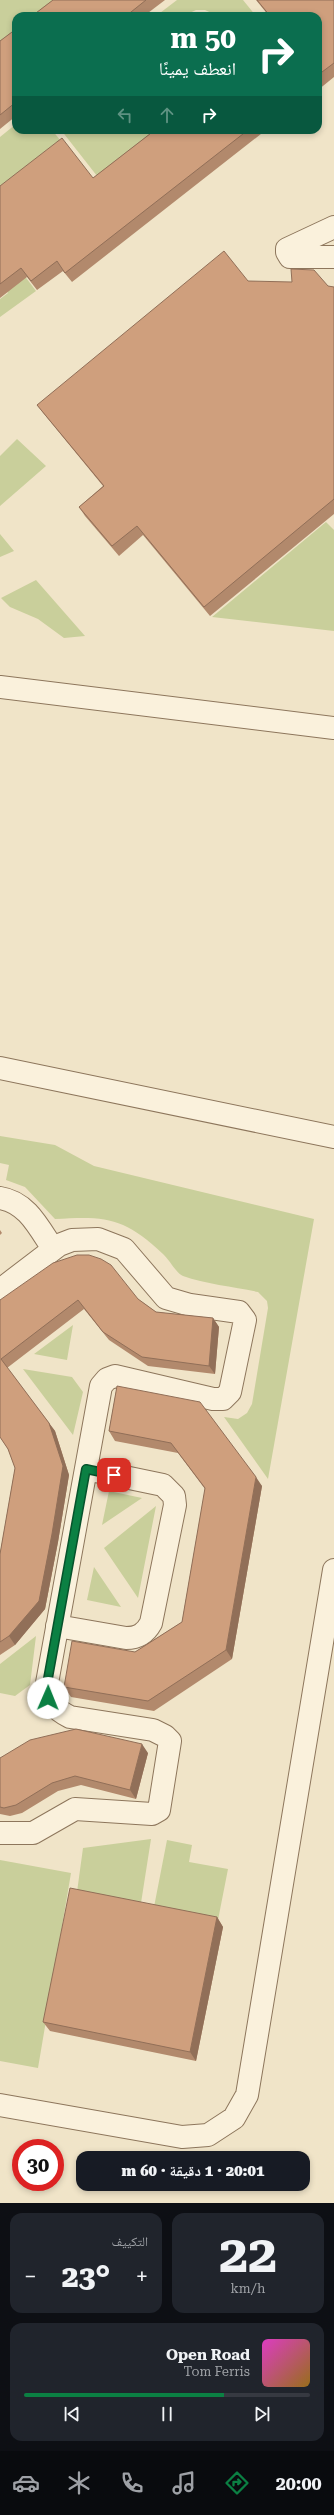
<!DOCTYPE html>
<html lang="ar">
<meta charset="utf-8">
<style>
body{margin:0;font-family:"Roboto Serif","Noto Naskh Arabic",serif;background:#20242c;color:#f1f3f6;direction:rtl;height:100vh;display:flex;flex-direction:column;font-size:15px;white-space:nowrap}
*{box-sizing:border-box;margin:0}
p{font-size:13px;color:#9ea1a6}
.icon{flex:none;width:22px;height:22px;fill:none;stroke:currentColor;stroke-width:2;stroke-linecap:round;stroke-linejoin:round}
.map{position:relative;height:2203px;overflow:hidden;direction:ltr}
.details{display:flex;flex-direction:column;gap:10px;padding:10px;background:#0d0f14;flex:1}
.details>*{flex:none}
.hud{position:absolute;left:12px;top:12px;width:310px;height:122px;border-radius:12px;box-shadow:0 2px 6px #0003;direction:rtl;background:#0b6e4f;color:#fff;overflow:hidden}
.speed{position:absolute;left:12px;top:2139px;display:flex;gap:8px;font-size:20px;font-weight:700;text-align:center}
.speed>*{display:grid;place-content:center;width:52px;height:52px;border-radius:50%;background:#171b24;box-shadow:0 2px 6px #0003;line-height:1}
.speed .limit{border:6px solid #d22;background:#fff;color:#111}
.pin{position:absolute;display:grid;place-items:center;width:34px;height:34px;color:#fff;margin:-17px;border-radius:8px;box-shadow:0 2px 6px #0006}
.me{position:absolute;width:44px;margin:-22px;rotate:1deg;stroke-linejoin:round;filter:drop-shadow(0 0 3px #0008)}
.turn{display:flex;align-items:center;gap:14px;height:84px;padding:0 20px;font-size:18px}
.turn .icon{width:52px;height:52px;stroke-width:2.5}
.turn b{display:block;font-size:28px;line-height:34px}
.lanes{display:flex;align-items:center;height:38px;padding:0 20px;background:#0003;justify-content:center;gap:20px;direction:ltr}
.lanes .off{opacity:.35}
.big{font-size:30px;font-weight:800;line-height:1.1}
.details .tile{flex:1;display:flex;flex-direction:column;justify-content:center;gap:6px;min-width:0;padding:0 14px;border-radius:12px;background:#20242c}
.details .dial{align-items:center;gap:0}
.dial b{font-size:52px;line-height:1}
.song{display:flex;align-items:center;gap:12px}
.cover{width:48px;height:48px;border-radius:6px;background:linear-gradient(135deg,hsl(310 70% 55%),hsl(40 70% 35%))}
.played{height:4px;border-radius:2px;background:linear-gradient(90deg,#0b8043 70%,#363941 70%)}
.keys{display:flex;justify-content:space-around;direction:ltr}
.heat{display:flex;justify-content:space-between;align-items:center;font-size:22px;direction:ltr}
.details .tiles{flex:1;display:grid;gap:10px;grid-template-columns:1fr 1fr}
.tile:last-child{grid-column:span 2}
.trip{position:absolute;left:76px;top:2151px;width:234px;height:40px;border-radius:12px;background:#171b24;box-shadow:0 2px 6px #0003;font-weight:800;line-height:40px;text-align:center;direction:rtl}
.tab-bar{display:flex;height:64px;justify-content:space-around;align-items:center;background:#090b0e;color:#9ea1a6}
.tab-bar .icon{width:28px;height:28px}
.tab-bar .active{color:#0b8043}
.tab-bar b{font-size:18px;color:#f1f3f6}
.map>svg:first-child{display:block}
.green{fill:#c9cf9b}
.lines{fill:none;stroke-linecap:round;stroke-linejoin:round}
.minor-casing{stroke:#8d765c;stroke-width:24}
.minor{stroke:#faf1dc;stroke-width:22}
.wall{fill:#b2896c}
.shaded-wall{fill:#916f58}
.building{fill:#cf9f7d;stroke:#916f58}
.route-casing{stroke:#07532c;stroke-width:10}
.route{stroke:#0b8043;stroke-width:7}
</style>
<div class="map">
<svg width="334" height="2203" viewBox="0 0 334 2203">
<rect width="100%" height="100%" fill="#f0e4c8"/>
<path class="green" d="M0 0H66L46 16H16V39L0 43Z
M177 0H243L256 16H218L205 10H196L183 16H156Z
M16 124V130H52L65 146 0 187V137Z
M61 130H167L101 181Z
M9 255 36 291 0 317V299L8 293 0 282Z
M17 439 46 466 0 506V456Z
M326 522 334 530V631L212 617Z
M0 534 14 551 0 557Z
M36 580 85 636 64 638 38 619 10 607 1 598Z
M0 1136 55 1145 94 1166 314 1219 268 1479 224 1417 238 1419 247 1413 252 1404 268 1308 267 1301 258 1292C235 1287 205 1284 183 1276 176 1273 169 1259 163 1254 124 1217 106 1216 55 1219L25 1187 6 1180 9 1165 0 1163Z
M73 1325 67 1360 34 1354Z
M23 1369 72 1377 83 1392 73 1435Z
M109 1491 142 1498 102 1525Z
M156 1506 138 1598 104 1548Z
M94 1567 121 1607 87 1600Z
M36 1636 30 1685 15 1696 0 1693V1664Z
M151 1839 141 1903 77 1892 83 1848Z
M167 1840 192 1845 189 1862 228 1869 218 1920 154 1907Z
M0 1860 71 1873 38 2068 0 2061Z"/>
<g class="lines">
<g class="minor-casing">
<path id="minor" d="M334 227 287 249V252L290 257H334
M0 687 334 728
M0 1068 334 1137
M0 1198C27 1202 39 1228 53 1249
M0 1290 59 1245 72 1240 98 1239 124 1249 166 1298 190 1305 239 1312 245 1320 230 1392 223 1399H213L115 1376 107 1379 101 1386 47 1683C48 1701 54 1709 70 1717L153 1730 165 1736 170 1741 159 1810 152 1814 75 1809 33 1833H0
M57 1626 126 1638C138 1638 145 1634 151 1623L175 1505 174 1496 163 1485 86 1469
M0 2105 182 2137 208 2135 234 2118 247 2095 334 1570"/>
</g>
<use href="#minor" class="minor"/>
</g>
<path class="wall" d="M53 0H165L144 16H32Z
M256 0H334V77L318 90V16H269Z
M16 29V116L0 129V41Z
M155 130H266L72 282 63 271 37 290 27 277 0 298V186L93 178Z
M248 281 334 287V514L210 616 143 535 119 556 85 516 79 507 103 486 44 414 37 405Z
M0 1230 2 1233 0 1235Z
M138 1299 156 1312 213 1318 219 1327 215 1374 148 1366 109 1340 84 1309 7 1368 55 1431 69 1475 58 1542 45 1609 15 1645 0 1655V1554L15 1468 8 1449 0 1437V1300Z
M117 1386 262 1486 232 1659 154 1711 71 1697 64 1687 135 1652 182 1622 205 1489 178 1453 115 1441 109 1431Z
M148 1753 136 1799 81 1785 58 1791 22 1813 10 1816 0 1814V1758Z
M217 1917 223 1927 196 2061 50 2031 43 2022Z"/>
<path class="shaded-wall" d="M213 1318 219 1327 215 1374 209 1366Z
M49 1423 55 1431 69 1475 58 1542 45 1609 15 1645 9 1636Z
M256 1477 262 1486 232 1659 226 1650Z
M142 1744 148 1753 136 1799 130 1790Z
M217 1917 223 1927 196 2061 190 2052Z"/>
<path class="building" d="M53 0H146L126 16H32Z
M257 0H334V63L318 75V16H270Z
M16 29V102L0 115V41Z
M155 130H248L65 273 57 261 31 281 21 268 0 284V186L62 138 93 178Z
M224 251 248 281 292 282 291 269 314 270 328 286 334 287V499L204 607 137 526 112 546 79 507 104 486 37 405Z
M77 1255H89L101 1259 111 1265 138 1299 156 1312 213 1318 209 1366 142 1357 103 1332 78 1300 1 1359 49 1423 63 1466 52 1534 39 1601 9 1636 0 1642V1554L15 1468 8 1449 0 1437V1300L53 1263Z
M117 1386 200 1402 256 1477 226 1650 148 1701 64 1687 72 1641 135 1652 182 1622 205 1488 171 1443 109 1431Z
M76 1729 142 1744 130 1790 75 1776 52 1783 16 1805 4 1808 0 1807V1758L30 1740Z
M70 1888 217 1917 190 2052 43 2022Z"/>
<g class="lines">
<g class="route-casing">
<path id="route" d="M48 1698 47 1684 86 1469 114 1475"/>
</g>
<use href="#route" class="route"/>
</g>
</svg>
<div class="speed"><div class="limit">30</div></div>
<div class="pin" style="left:114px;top:1475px;background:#d93025"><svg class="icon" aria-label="arrive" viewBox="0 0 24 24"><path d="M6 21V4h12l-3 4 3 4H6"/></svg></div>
<svg class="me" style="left:48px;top:1698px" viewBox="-20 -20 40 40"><circle r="19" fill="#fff"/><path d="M0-13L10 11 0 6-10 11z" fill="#0b8043"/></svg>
<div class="trip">20:01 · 1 دقيقة · 60 m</div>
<div class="hud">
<div class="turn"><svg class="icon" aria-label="right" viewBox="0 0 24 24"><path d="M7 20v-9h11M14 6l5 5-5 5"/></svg><div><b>50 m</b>انعطف يمينًا</div></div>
<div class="lanes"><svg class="icon off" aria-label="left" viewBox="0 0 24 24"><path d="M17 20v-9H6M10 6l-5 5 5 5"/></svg><svg class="icon off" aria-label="ahead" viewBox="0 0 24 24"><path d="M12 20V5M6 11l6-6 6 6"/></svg><svg class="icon" aria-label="right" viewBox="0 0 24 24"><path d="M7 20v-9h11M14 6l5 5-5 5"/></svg></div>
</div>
</div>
<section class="details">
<div class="tiles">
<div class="tile dial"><b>22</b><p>km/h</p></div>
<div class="tile"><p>التكييف</p>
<div class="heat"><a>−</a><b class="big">23°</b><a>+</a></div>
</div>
<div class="tile">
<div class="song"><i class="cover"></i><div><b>Open Road</b><p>Tom Ferris</p></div></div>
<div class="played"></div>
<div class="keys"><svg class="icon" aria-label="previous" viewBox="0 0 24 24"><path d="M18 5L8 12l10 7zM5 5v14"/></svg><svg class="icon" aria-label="pause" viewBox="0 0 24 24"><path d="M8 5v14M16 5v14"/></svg><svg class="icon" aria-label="next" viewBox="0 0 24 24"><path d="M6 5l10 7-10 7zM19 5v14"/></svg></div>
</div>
</div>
</section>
<nav class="tab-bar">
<b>20:00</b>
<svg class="icon active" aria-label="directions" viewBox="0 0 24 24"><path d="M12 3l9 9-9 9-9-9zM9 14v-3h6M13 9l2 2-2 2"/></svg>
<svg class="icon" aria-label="music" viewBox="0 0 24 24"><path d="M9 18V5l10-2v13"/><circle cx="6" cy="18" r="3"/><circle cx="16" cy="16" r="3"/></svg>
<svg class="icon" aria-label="phone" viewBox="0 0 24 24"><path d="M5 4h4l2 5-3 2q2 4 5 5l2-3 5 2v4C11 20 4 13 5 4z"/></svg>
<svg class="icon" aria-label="climate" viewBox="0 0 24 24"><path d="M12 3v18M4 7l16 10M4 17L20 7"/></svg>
<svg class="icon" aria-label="car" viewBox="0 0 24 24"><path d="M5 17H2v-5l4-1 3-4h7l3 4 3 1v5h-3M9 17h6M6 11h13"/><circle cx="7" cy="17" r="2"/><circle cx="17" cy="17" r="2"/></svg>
</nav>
